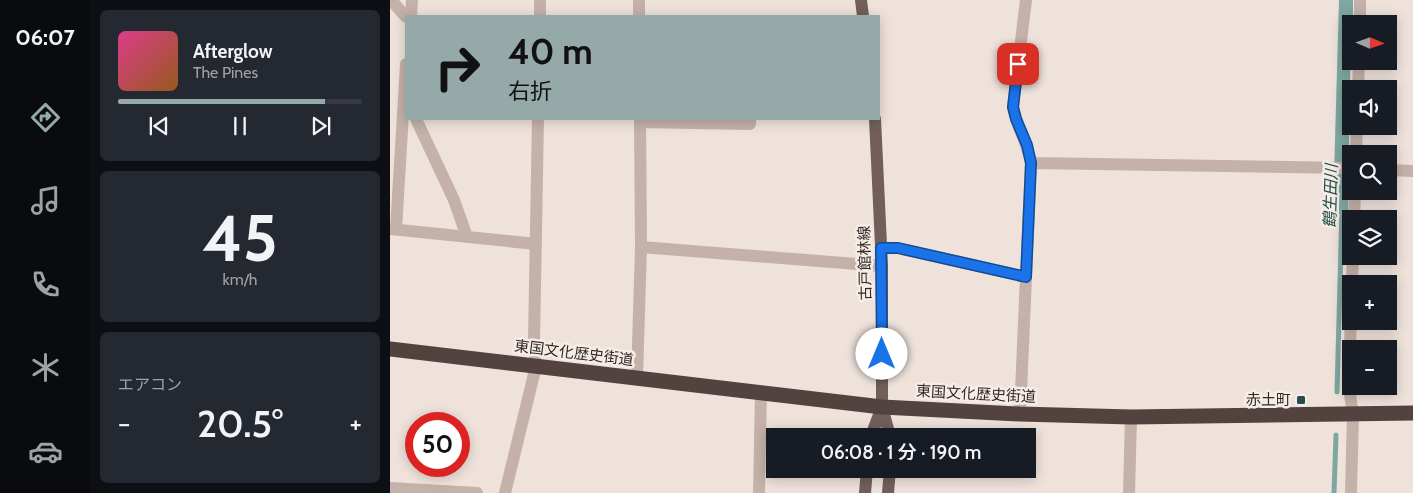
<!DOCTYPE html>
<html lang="ja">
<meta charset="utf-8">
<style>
body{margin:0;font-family:Cabin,"Noto Sans JP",sans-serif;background:#242831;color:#f1f3f6;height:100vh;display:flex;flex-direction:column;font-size:19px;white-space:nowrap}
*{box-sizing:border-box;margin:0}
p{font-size:16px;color:#9ea1a6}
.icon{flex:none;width:28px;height:28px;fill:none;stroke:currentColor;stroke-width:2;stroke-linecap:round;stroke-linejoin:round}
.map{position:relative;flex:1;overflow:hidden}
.side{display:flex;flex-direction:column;gap:10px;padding:10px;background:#0d0f14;width:300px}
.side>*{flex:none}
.top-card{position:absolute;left:15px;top:15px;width:475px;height:105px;border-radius:0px;box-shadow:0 2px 12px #0003;background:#94a9a8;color:#111;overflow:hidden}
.needle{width:32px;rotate:92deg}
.controls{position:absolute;left:952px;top:15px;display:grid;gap:10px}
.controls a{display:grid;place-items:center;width:55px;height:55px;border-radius:0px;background:#171b24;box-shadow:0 2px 12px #0003;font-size:25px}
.speed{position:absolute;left:15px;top:412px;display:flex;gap:10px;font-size:25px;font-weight:700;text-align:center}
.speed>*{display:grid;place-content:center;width:65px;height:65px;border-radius:50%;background:#171b24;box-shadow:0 2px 12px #0003;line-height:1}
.speed .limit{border:8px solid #d22;background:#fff;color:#111}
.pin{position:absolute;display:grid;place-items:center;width:42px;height:42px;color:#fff;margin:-21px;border-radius:10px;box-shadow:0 2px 8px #0006}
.me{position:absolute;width:55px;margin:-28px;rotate:0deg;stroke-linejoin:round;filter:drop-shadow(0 0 4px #0008)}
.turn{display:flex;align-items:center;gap:18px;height:105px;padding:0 20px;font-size:22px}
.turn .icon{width:65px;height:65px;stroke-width:2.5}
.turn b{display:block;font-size:35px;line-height:42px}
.big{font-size:38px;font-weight:600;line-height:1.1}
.side .widget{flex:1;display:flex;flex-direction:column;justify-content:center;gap:8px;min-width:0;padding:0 18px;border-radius:8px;background:#242831}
.side .dial{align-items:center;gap:0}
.dial b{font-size:65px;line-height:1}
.song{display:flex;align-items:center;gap:15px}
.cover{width:60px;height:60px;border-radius:8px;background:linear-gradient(135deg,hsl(330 70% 55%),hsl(30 70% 35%))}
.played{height:5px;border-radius:2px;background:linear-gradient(90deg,#94a9a8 85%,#363941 85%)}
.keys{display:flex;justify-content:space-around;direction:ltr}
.heat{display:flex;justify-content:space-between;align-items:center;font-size:28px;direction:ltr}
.trip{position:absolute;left:376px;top:428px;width:270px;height:50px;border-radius:0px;background:#171b24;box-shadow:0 2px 12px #0003;font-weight:600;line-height:50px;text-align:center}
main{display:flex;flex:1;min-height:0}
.tab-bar{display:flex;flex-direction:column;width:90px;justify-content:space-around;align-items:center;background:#090b0e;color:#9ea1a6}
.tab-bar .icon{width:35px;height:35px}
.tab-bar .current{color:#94a9a8}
.tab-bar b{font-size:22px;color:#f1f3f6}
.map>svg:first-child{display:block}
.water{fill:#7ea7a1}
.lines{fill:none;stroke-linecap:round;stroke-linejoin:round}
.stream{stroke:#7ea7a1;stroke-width:5}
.minor{stroke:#c4b1a9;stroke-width:12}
.major{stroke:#725f5b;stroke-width:12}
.highway{stroke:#524240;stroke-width:15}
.route-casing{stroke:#114b97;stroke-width:12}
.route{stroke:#1a73e8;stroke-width:9}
.poi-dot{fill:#234e49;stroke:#f6ede7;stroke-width:2}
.labels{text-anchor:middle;stroke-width:5;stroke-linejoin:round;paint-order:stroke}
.street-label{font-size:15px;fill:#322928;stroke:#f6ede7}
.poi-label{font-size:15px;fill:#322928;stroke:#f6ede7;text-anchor:end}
.water-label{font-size:16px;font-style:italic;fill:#234e49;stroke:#f6ede7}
</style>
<main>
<nav class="tab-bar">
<b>06:07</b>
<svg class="icon current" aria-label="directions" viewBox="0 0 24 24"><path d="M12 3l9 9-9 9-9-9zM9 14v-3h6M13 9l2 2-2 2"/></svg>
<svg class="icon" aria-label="music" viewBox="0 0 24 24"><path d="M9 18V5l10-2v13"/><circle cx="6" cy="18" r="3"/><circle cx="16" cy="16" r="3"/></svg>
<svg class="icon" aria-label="phone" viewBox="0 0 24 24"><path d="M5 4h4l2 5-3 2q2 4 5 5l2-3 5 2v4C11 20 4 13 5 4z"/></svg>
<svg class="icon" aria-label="climate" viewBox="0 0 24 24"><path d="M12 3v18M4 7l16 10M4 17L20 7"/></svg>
<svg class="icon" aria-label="car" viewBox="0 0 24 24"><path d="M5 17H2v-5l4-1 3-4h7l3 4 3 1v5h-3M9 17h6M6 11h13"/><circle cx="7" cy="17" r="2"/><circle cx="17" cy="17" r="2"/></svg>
</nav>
<section class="side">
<div class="widget">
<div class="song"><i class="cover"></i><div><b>Afterglow</b><p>The Pines</p></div></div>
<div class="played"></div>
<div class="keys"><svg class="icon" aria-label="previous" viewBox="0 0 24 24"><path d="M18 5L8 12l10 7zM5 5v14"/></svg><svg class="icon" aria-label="pause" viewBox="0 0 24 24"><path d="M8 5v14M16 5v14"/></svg><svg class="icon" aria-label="next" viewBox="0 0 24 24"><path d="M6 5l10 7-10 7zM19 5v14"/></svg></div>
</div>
<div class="widget dial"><b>45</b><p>km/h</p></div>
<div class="widget"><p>エアコン</p>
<div class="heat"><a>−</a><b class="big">20.5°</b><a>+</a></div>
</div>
</section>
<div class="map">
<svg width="1023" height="493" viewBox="0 0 1023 493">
<rect width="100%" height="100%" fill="#eee2db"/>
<path class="water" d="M949 0H963V24H961L958 213 949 214 944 175Z"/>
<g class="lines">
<path class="stream" d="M947 392 952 208
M944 493 946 435"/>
<path class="minor" d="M1 0 16 17
M249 0V16
M21 16 22 0
M150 16V0
M970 24V0
M968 89 969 61
M26 119 64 200 77 237
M250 122 360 124V119
M966 154 967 126
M641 163 961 168
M999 170 1023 171
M964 219 965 191
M0 229 146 244
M6 229 16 64
M251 247 492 266
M491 248H508L636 277
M962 284 963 256
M247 378 251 247 250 119
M630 414 641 163C637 143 627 126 623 107L636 0
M0 488 87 493
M115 493 146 366 144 342 148 119
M369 493 371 392
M739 493 741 417
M961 493 963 414 959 388 961 309"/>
<path class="major" d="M471 0 473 16
M485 119 492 266V407L500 436
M481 436 492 407
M475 493 477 469
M498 493 500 469"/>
<path class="highway" d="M0 349 492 407 630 414 741 417 1023 413"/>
</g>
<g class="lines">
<g class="route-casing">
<path id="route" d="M492 354 491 248H508L636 277 641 163 637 145 626 119 623 107 628 64"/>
</g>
<use href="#route" class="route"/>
</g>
<rect class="poi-dot" x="906" y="395" width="10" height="10" rx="2.5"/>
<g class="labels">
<g class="street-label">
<text transform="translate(475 263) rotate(-91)" y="5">古戸館林線</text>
<text transform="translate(184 353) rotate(7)" y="5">東国文化歴史街道</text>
<text transform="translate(586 394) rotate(3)" y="5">東国文化歴史街道</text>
</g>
<g class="poi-label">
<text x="901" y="405">赤土町</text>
</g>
<g class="water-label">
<text transform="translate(940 196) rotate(-88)" y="6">鶴生田川</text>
</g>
</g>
</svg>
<div class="controls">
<a><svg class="needle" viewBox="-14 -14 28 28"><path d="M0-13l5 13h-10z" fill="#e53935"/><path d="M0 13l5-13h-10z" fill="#9ea1a6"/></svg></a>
<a><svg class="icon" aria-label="sound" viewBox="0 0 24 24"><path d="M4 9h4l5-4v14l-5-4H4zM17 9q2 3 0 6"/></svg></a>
<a><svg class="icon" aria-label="search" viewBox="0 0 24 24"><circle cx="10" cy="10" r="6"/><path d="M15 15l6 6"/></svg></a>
<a><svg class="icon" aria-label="layers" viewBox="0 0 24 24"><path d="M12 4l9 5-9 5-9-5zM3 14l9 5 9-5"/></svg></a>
<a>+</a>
<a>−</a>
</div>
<div class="speed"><div class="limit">50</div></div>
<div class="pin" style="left:628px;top:64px;background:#d93025"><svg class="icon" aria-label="arrive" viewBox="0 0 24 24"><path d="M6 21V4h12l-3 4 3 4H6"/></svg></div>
<svg class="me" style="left:492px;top:354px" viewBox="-20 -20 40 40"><circle r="19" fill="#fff"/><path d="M0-13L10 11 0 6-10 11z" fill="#1a73e8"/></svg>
<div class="trip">06:08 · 1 分 · 190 m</div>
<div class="top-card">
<div class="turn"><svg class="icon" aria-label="right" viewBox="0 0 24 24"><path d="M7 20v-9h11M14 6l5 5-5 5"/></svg><div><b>40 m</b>右折</div></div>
</div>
</div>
</main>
